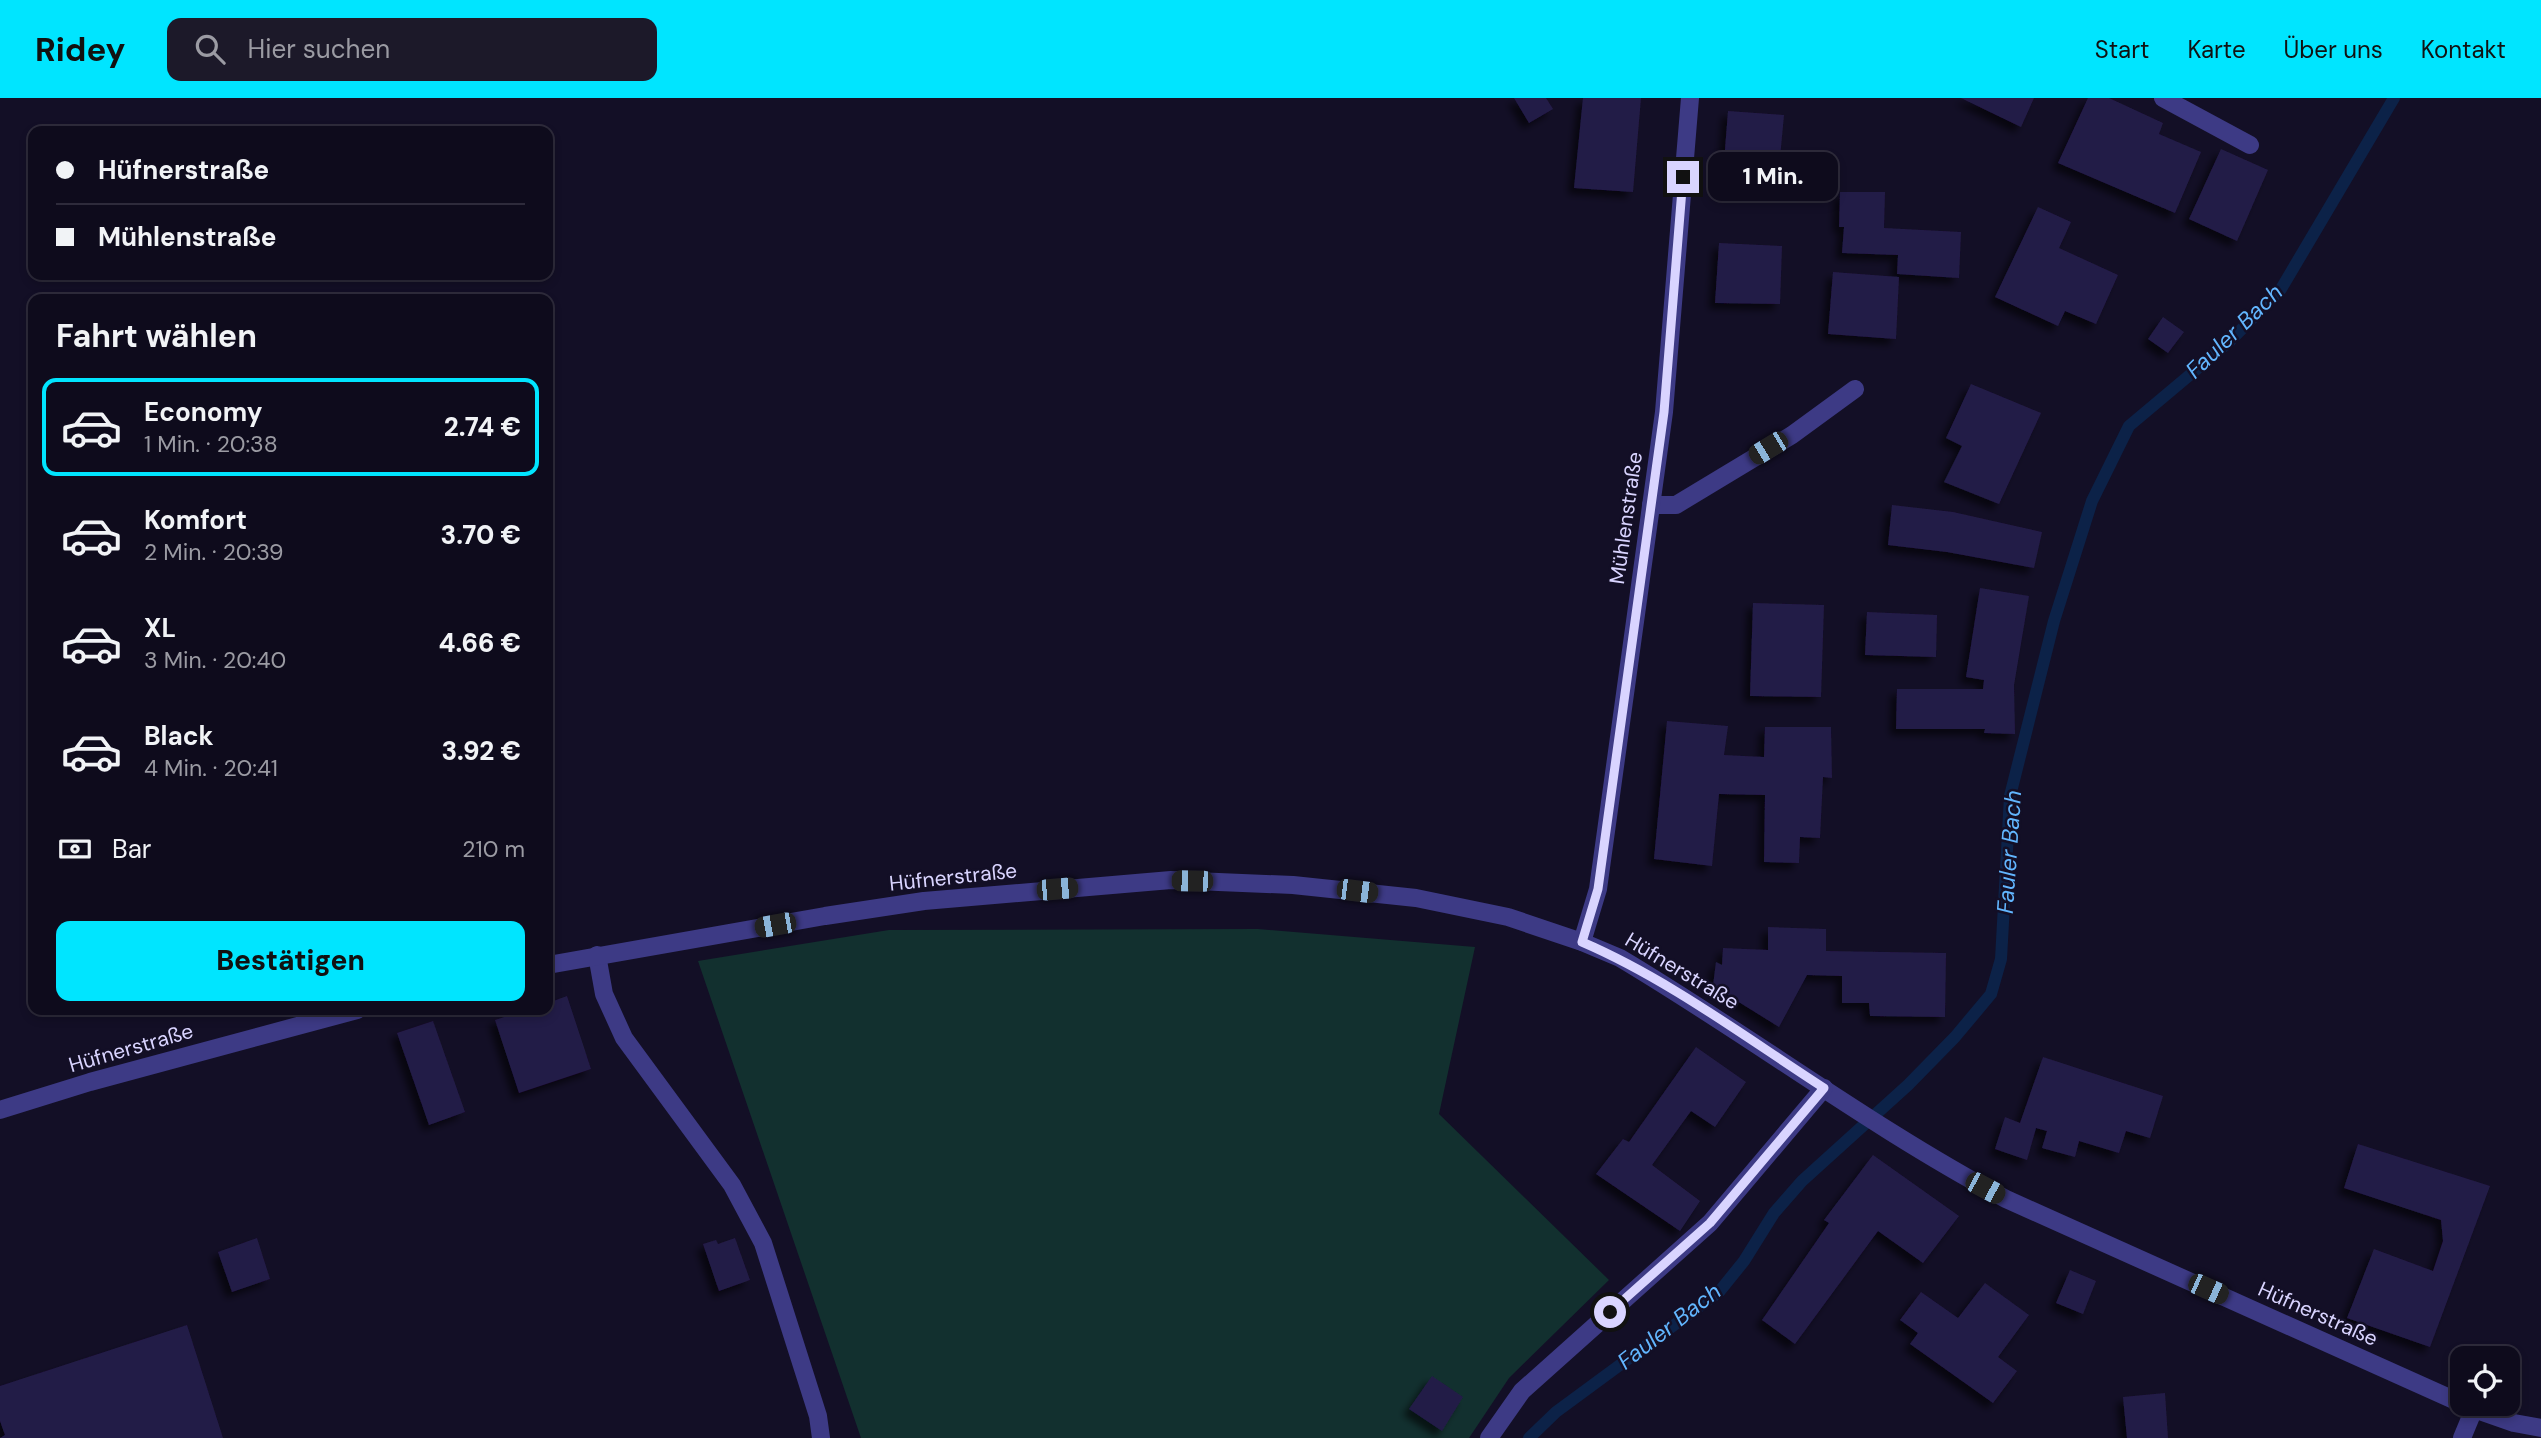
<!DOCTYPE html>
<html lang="de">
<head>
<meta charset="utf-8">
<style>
	:root { --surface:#0e0b1c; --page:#1c1929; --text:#f1f3f6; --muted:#9b9ba3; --line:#2e2b3b; --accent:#00e5ff }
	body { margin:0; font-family:"DM Sans",sans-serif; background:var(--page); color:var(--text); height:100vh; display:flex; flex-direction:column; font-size:26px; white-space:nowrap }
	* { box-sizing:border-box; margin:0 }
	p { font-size:23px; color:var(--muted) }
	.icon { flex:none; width:38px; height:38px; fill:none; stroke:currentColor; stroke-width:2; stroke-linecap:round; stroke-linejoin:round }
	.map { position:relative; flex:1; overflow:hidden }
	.details { position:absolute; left:28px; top:196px; width:525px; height:721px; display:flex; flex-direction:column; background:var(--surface); border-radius:14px; box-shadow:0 4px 10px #0003,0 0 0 2px var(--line) }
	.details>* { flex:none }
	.banner { position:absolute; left:28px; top:28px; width:525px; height:154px; border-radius:14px; box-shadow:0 4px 10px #0003,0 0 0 2px var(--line); display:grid; align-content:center; height:154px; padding:0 28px; background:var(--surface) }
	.tools { position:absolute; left:2450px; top:1248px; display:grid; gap:14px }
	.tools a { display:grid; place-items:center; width:70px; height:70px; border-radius:14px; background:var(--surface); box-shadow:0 4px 10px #0003,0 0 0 2px var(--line); font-size:35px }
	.end { position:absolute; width:32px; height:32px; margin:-16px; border:9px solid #d9d4ff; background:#111; box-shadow:0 0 0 4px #111 }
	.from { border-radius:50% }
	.bubble { position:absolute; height:49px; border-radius:14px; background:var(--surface); box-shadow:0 4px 10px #0003,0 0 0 2px var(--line); font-size:23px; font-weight:800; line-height:49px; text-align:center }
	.car { position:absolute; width:21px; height:42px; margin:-21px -10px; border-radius:9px; box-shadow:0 0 5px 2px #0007; background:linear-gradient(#222 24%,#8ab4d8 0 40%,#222 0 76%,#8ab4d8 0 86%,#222 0) }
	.banner b { display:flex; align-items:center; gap:24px; height:66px; font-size:26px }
	.banner b+b { border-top:2px solid var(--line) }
	.banner i { width:18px; height:18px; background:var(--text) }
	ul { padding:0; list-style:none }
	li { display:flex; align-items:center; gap:21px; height:98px; margin:0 14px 10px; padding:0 14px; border:4px solid transparent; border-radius:14px }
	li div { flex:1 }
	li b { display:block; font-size:26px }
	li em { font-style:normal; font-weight:800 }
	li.on { border-color:var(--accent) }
	li>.icon { width:63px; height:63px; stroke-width:1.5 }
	h2 { padding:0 28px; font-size:32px; line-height:84px }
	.pay { display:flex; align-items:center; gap:18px; height:77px; padding:0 28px; font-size:26px }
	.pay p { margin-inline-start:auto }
	.button { display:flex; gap:14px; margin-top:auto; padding:14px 28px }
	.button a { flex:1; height:80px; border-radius:14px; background:var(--accent); color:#111; font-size:28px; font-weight:800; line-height:80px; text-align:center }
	header { display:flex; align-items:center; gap:42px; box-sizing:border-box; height:98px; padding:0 35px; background:var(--accent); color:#111 }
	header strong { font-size:33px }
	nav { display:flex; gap:38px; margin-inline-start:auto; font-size:24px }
	.search { width:490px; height:63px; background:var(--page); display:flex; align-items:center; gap:18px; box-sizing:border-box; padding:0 24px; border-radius:14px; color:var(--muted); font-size:26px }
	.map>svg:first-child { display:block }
	.green { fill:#12302f }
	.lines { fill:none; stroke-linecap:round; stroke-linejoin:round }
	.stream { stroke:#0c2248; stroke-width:12 }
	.building { fill:#241b47; filter:url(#shadow) }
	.minor { stroke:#3d3a85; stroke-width:18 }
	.route { stroke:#d9d4ff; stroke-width:9 }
	.labels { text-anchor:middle; stroke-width:5; stroke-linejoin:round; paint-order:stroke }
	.street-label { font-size:21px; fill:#d9d4ff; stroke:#130f26 }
	.water-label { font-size:23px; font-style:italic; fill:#62b6ff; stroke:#130f26 }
</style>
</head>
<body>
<header>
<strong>Ridey</strong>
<div class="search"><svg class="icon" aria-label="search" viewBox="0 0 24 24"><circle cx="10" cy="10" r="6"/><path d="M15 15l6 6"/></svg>Hier suchen</div>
<nav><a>Start</a><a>Karte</a><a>Über uns</a><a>Kontakt</a></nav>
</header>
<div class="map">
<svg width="2541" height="1340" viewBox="0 0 2541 1340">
	<defs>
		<filter id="shadow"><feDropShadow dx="-6" dy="6" stdDeviation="3.5" flood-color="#0009"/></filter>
	</defs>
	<rect width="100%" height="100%" fill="#130f26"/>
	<polygon class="green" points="1258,831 1475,849 1439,1016 1609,1182 1509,1280 1469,1340 861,1340 698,863 889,832"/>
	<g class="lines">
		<polyline class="stream" points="1529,1340 1556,1314 1719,1194 1744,1163 1774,1115 1802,1083 1908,987 1955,939 1991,896 2001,861 2010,698 2054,523 2092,403 2129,328 2229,244 2281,191 2394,0"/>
	</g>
	<g class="building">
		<polygon points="1514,0 1546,0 1553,11 1529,25"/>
		<polygon points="1583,0 1641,0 1633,94 1574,90"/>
		<polygon points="1961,0 2034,0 2021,29"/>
		<polygon points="2088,0 2109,0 2163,25 2159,36 2201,54 2175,115 2058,65"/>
		<polygon points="1728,13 1784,17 1778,81 1723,77"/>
		<polygon points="2221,51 2268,72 2237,143 2189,121"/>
		<polygon points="1840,94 1885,94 1884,130 1961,134 1959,180 1897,176 1898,157 1842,155 1844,129 1839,129"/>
		<polygon points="2038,109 2071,124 2059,150 2118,177 2096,226 2065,213 2058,228 1995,199"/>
		<polygon points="1719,145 1782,148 1780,206 1715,205"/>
		<polygon points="1833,174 1899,179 1896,241 1828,236"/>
		<polygon points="2163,219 2184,234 2168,255 2148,241"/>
		<polygon points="1971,286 2041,315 1999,406 1944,384 1962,348 1946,340"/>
		<polygon points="1892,407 1953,414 2042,434 2034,470 1947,454 1888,447"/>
		<polygon points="1980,490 2029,498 2014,587 2015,636 1984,635 1985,631 1896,631 1897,591 1983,591 1984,582 1966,579"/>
		<polygon points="1753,505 1824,507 1821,599 1750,598"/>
		<polygon points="1867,514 1937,517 1936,559 1865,557"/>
		<polygon points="1667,623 1728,628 1724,657 1764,659 1765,629 1831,629 1832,680 1823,679 1820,740 1800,739 1799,765 1764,764 1765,697 1719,696 1712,768 1654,761"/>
		<polygon points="1768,829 1826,831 1826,853 1946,855 1945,919 1870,918 1869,905 1842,905 1842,878 1807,877 1779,929 1713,888 1716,864 1722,867 1723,850 1768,852"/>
		<polygon points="567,898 591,971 519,995 495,922 526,912 548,912 548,905"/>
		<polygon points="433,923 465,1014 429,1027 397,935"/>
		<polygon points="1696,949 1746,984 1715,1029 1691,1013 1652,1067 1700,1103 1680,1133 1596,1076 1623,1041 1629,1044"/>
		<polygon points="2043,959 2163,998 2150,1040 2126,1033 2119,1055 2079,1043 2075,1059 2042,1050 2047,1033 2036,1030 2027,1062 1995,1051 2005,1019 2020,1025"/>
		<polygon points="2358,1046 2490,1088 2430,1249 2347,1220 2374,1151 2433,1173 2443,1143 2441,1122 2344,1090"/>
		<polygon points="1873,1057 1959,1118 1923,1165 1878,1133 1795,1246 1762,1222 1829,1125 1824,1122"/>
		<polygon points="257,1140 270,1181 232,1194 218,1154"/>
		<polygon points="735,1140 750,1182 719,1193 703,1146 716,1142 718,1146"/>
		<polygon points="2070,1172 2096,1183 2083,1216 2056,1205"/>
		<polygon points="1985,1185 2029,1217 1998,1259 2017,1273 1993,1305 1910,1246 1918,1235 1900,1222 1921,1194 1958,1220"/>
		<polygon points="187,1227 223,1340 0,1340 5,1337 0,1323 0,1288"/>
		<polygon points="1432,1278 1463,1299 1442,1333 1409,1311"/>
		<polygon points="2165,1295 2168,1340 2127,1340 2123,1299"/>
	</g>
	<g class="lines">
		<g class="minor">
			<polyline points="2163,0 2250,47"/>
			<polyline points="1651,407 1676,407 1792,337 1855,291"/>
			<polyline points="1582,844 1598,791 1664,314 1690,0"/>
			<polyline points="597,857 604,896 624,940 732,1087 763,1145 818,1318 821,1340"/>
			<path d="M548,867l277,-49 99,-15 247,-21 122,5 123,13 92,19 74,25 38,16c131,78 252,170 386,241l468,210 40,14 27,5"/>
			<polyline points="0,1012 90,984 357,912"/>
			<polyline points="1489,1340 1522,1293 1710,1125 1824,990"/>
			<polyline points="2462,1340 2474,1311"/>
		</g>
	</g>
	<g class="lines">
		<path class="route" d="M1610,1214l100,-89 114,-135c-79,-51 -156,-109 -242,-146l16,-53 66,-477 19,-235"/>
	</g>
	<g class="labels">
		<g class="street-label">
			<text transform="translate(1626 420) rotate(-82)" y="7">Mühlenstraße</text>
			<text transform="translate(953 779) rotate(-6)" y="7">Hüfnerstraße</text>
			<text transform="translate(1682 873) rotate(31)" y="7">Hüfnerstraße</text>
			<text transform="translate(131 950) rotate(-16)" y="7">Hüfnerstraße</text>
			<text transform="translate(2318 1216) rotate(24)" y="7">Hüfnerstraße</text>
		</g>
		<g class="water-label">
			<text transform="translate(2234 233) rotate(-44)" y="8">Fauler Bach</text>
			<text transform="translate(2009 754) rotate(-86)" y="8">Fauler Bach</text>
			<text transform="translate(1669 1228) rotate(-38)" y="8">Fauler Bach</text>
		</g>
	</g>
</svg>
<div class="tools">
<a><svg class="icon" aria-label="locate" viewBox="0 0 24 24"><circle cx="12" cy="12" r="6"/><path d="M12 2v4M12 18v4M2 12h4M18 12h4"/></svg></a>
</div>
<i class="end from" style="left:1610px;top:1214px"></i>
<i class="end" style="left:1683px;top:79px"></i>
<div class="bubble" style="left:1708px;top:54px;width:130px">1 Min.</div>
<i class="car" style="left:1768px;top:350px;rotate:239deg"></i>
<i class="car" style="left:1192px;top:783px;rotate:271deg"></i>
<i class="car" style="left:1057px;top:791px;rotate:85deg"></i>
<i class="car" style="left:1357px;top:793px;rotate:97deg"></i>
<i class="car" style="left:775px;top:827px;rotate:260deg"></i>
<i class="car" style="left:1985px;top:1090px;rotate:118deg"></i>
<i class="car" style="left:2208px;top:1191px;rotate:114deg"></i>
<div class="banner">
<b><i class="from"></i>Hüfnerstraße</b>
<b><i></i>Mühlenstraße</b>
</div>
<section class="details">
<h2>Fahrt wählen</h2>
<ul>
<li class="on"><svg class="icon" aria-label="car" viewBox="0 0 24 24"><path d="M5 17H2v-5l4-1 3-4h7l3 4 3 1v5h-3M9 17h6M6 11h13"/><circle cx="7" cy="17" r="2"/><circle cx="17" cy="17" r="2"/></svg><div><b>Economy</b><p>1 Min. · 20:38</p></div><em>2.74 €</em></li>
<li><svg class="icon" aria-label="car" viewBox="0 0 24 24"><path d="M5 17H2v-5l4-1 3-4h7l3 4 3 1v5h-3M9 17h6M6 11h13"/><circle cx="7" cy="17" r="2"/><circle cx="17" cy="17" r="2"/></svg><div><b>Komfort</b><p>2 Min. · 20:39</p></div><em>3.70 €</em></li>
<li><svg class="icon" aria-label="car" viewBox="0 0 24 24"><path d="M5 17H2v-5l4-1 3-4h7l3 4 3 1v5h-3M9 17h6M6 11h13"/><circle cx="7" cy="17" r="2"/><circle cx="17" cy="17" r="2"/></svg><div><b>XL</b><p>3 Min. · 20:40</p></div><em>4.66 €</em></li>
<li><svg class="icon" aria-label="car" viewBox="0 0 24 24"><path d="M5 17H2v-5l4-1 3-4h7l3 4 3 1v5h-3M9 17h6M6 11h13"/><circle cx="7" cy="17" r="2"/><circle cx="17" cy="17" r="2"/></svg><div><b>Black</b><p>4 Min. · 20:41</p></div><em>3.92 €</em></li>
</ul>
<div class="pay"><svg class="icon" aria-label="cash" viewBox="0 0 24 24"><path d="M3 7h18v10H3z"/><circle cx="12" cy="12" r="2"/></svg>Bar<p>210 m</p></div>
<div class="button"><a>Bestätigen</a></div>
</section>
</div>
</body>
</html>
